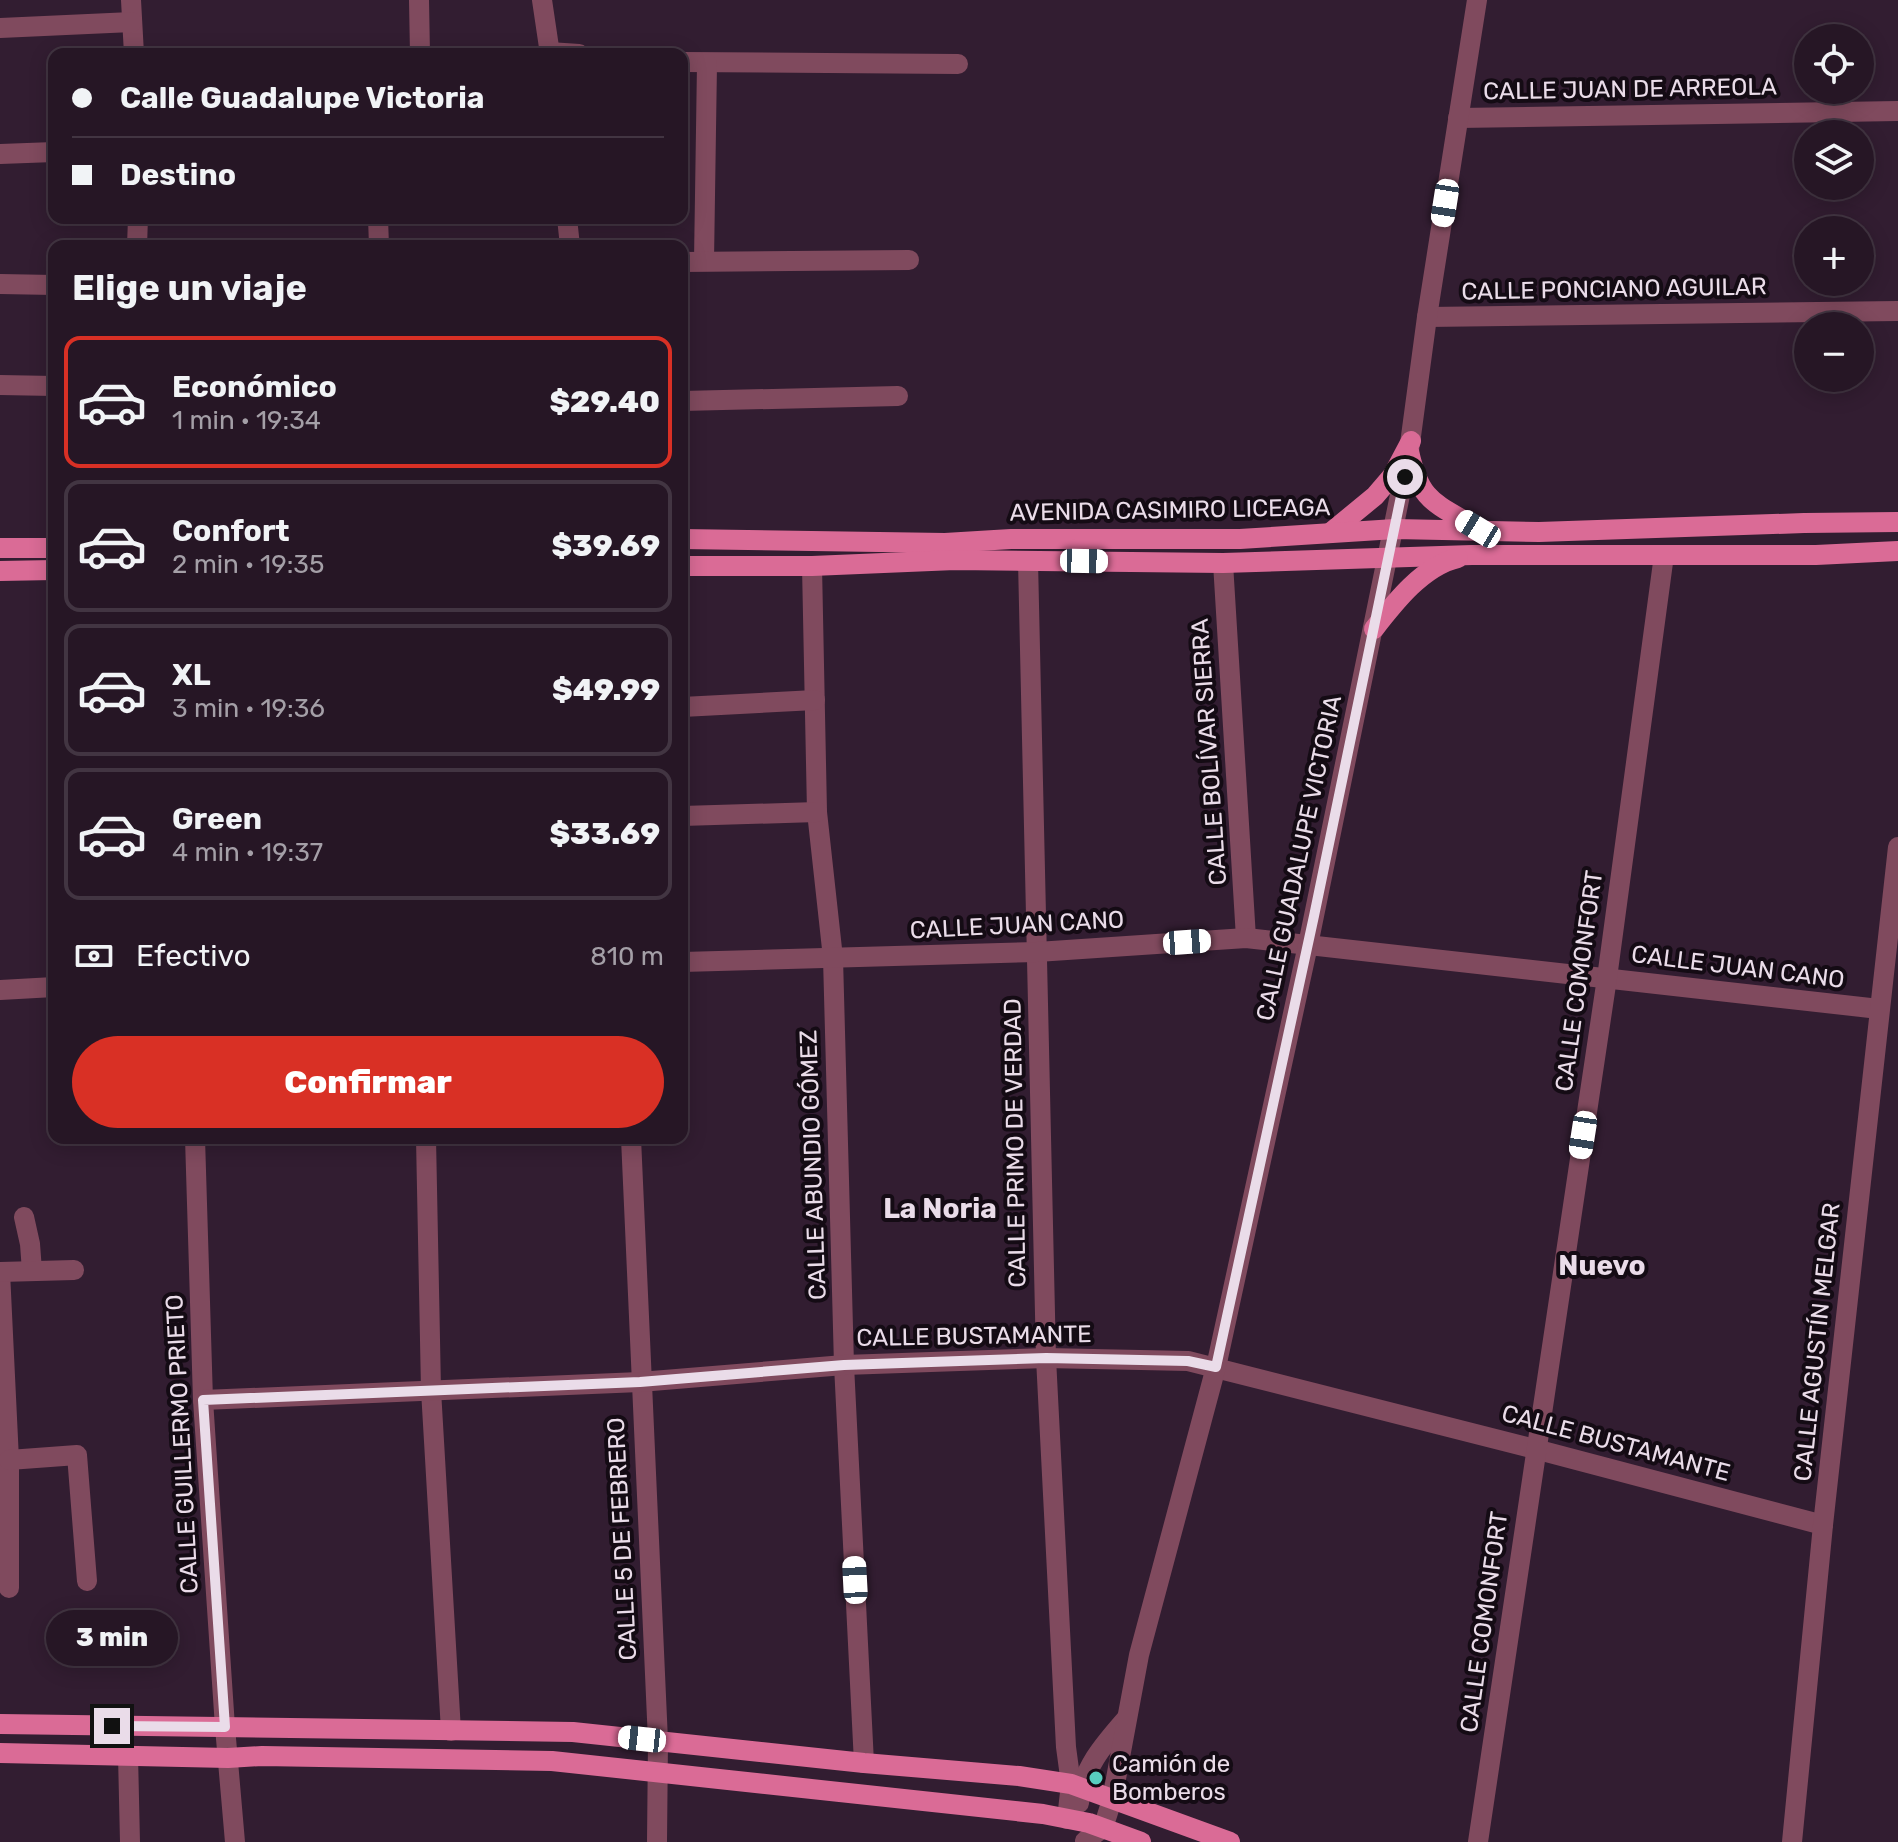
<!DOCTYPE html>
<html lang="es">
<head>
<meta charset="utf-8">
<style>
	:root { --surface:#261625; --page:#322332; --text:#f1f3f6; --muted:#a49fa7; --line:#423542; --accent:#d93025 }
	body { margin:0; font-family:Rubik,sans-serif; background:var(--page); color:var(--text); height:100vh; display:flex; flex-direction:column; font-size:30px; white-space:nowrap }
	* { box-sizing:border-box; margin:0 }
	p { font-size:26px; color:var(--muted) }
	.icon { flex:none; width:44px; height:44px; fill:none; stroke:currentColor; stroke-width:2; stroke-linecap:round; stroke-linejoin:round }
	.map { position:relative; flex:1; overflow:hidden }
	.panel { position:absolute; left:48px; top:240px; width:640px; height:904px; display:flex; flex-direction:column; background:var(--surface); border-radius:16px; box-shadow:0 4px 20px #0003,0 0 0 2px var(--line) }
	.panel>* { flex:none }
	.top-card { position:absolute; left:48px; top:48px; width:640px; height:176px; border-radius:16px; box-shadow:0 4px 20px #0003,0 0 0 2px var(--line); display:grid; align-content:center; height:176px; padding:0 24px; background:var(--surface) }
	.tools { position:absolute; left:1794px; top:24px; display:grid; gap:16px }
	.tools a { display:grid; place-items:center; width:80px; height:80px; border-radius:50%; background:var(--surface); box-shadow:0 4px 20px #0003,0 0 0 2px var(--line); font-size:40px }
	.end { position:absolute; width:36px; height:36px; margin:-18px; border:10px solid #eadce9; background:#111; box-shadow:0 0 0 4px #111 }
	.from { border-radius:50% }
	.bubble { position:absolute; height:56px; border-radius:28px; background:var(--surface); box-shadow:0 4px 20px #0003,0 0 0 2px var(--line); font-size:26px; font-weight:800; line-height:56px; text-align:center }
	.car { position:absolute; width:24px; height:48px; margin:-24px -12px; border-radius:10px; box-shadow:0 0 6px 2px #0007; background:linear-gradient(#fff 24%,#345 0 40%,#fff 0 76%,#345 0 86%,#fff 0) }
	.top-card b { display:flex; align-items:center; gap:28px; height:76px; font-size:30px }
	.top-card b+b { border-top:2px solid var(--line) }
	.top-card i { width:20px; height:20px; background:var(--text) }
	ul { padding:0; list-style:none }
	li { display:flex; align-items:center; gap:24px; height:132px; margin:0 16px 12px; padding:0 8px; border:4px solid var(--line); border-radius:16px }
	li div { flex:1 }
	li b { display:block; font-size:30px }
	li em { font-style:normal; font-weight:800 }
	li.current { border-color:var(--accent) }
	li>.icon { width:72px; height:72px; stroke-width:1.5 }
	h2 { padding:0 24px; font-size:36px; line-height:96px }
	.pay { display:flex; align-items:center; gap:20px; height:88px; padding:0 24px; font-size:30px }
	.pay p { margin-inline-start:auto }
	.button { display:flex; gap:16px; margin-top:auto; padding:16px 24px }
	.button a { flex:1; height:92px; border-radius:48px; background:var(--accent); color:#fff; font-size:32px; font-weight:800; line-height:92px; text-align:center }
	.map>svg:first-child { display:block }
	.lines { fill:none; stroke-linecap:round; stroke-linejoin:round }
	.minor { stroke:#804a5e; stroke-width:20 }
	.major { stroke:#da6b96; stroke-width:20 }
	.route { stroke:#eadce9; stroke-width:10 }
	.poi-dot { fill:#58cebf; stroke:#140b14; stroke-width:3 }
	.labels { text-anchor:middle; stroke-width:8; stroke-linejoin:round; paint-order:stroke }
	.street-label { font-size:24px; fill:#eadce9; stroke:#140b14 }
	.poi-label { font-size:24px; fill:#eadce9; stroke:#140b14; text-anchor:start }
	.quarter-label { font-size:28px; font-weight:bold; fill:#eadce9; stroke:#140b14 }
</style>
</head>
<body>
<div class="map">
<svg width="1898" height="1842" viewBox="0 0 1898 1842">
	<rect width="100%" height="100%" fill="#321d31"/>
	<g class="lines">
		<g class="minor">
			<polyline points="131,0 134,54"/>
			<polyline points="419,0 420,54"/>
			<polyline points="542,0 550,54"/>
			<polyline points="0,28 132,22"/>
			<polyline points="549,52 579,54"/>
			<polyline points="682,62 958,64"/>
			<polyline points="1458,118 1898,111"/>
			<polyline points="0,154 54,152"/>
			<polyline points="378,218 379,246"/>
			<polyline points="567,218 570,246"/>
			<polyline points="137,246 138,218"/>
			<polyline points="704,261 707,64"/>
			<polyline points="682,262 909,260"/>
			<polyline points="0,284 54,285"/>
			<polyline points="1427,317 1898,311"/>
			<polyline points="0,385 54,386"/>
			<polyline points="682,401 898,396"/>
			<polyline points="1028,561 1046,1358 1066,1747 1071,1784 1067,1819"/>
			<polyline points="1223,563 1246,938"/>
			<polyline points="812,566 817,812 833,958 844,1365 864,1763"/>
			<polyline points="682,707 815,700"/>
			<polyline points="682,816 817,812"/>
			<polyline points="682,962 1037,952 1246,938 1879,1009"/>
			<polyline points="0,990 54,987"/>
			<polyline points="195,1138 203,1400 225,1727 235,1842"/>
			<polyline points="426,1138 431,1390 451,1731"/>
			<polyline points="631,1138 658,1741 657,1842"/>
			<polyline points="24,1217 30,1244 32,1271"/>
			<polyline points="0,1272 9,1460 9,1588"/>
			<polyline points="0,1272 74,1270"/>
			<polyline points="203,1400 640,1382 844,1365 1046,1358 1188,1361 1535,1449 1823,1525"/>
			<polyline points="9,1460 77,1455 87,1581"/>
			<polyline points="128,1755 130,1842"/>
			<path d="M1079,1803c3,-34 25,-59 47,-84"/>
			<polyline points="1085,1841 1103,1828 1112,1800 1139,1655 1216,1367 1308,945 1409,451 1427,317 1477,0"/>
			<polyline points="1478,1842 1607,978 1664,555"/>
			<polyline points="1792,1842 1823,1525 1898,847"/>
		</g>
		<g class="major">
			<path d="M1409,451c11,52 27,52 69,78"/>
			<polyline points="1330,533 1375,496 1393,475 1411,441"/>
			<polyline points="682,539 945,543 1011,539 1240,539 1395,529 1539,532 1804,523 1898,522"/>
			<polyline points="0,548 54,548"/>
			<polyline points="682,566 812,566 955,560 1223,563 1472,555 1816,555 1898,551"/>
			<polyline points="0,571 54,570"/>
			<path d="M1374,629c21,-27 49,-63 84,-71"/>
			<polyline points="0,1724 573,1732 864,1763 1019,1776 1071,1784 1230,1842"/>
			<polyline points="0,1753 228,1758 262,1756 552,1761 1043,1814 1089,1823 1141,1842"/>
		</g>
	</g>
	<g class="lines">
		<polyline class="route" points="112,1726 225,1727 203,1400 640,1382 844,1365 1046,1358 1188,1361 1216,1367 1314,916 1405,477"/>
	</g>
	<circle class="poi-dot" cx="1096" cy="1778" r="8"/>
	<g class="labels">
		<g class="street-label">
			<text transform="translate(1630 89) rotate(-1)" y="8">CALLE JUAN DE ARREOLA</text>
			<text transform="translate(1614 289) rotate(-1)" y="8">CALLE PONCIANO AGUILAR</text>
			<text transform="translate(1170 510) rotate(-1)" y="8">AVENIDA CASIMIRO LICEAGA</text>
			<text transform="translate(1209 752) rotate(-94)" y="8">CALLE BOLÍVAR SIERRA</text>
			<text transform="translate(1299 858) rotate(-78)" y="8">CALLE GUADALUPE VICTORIA</text>
			<text transform="translate(1017 925) rotate(-3)" y="8">CALLE JUAN CANO</text>
			<text transform="translate(1738 967) rotate(7)" y="8">CALLE JUAN CANO</text>
			<text transform="translate(1579 981) rotate(-82)" y="8">CALLE COMONFORT</text>
			<text transform="translate(1015 1143) rotate(-91)" y="8">CALLE PRIMO DE VERDAD</text>
			<text transform="translate(813 1165) rotate(-92)" y="8">CALLE ABUNDIO GÓMEZ</text>
			<text transform="translate(974 1336) rotate(-1)" y="8">CALLE BUSTAMANTE</text>
			<text transform="translate(1817 1342) rotate(-84)" y="8">CALLE AGUSTÍN MELGAR</text>
			<text transform="translate(1616 1443) rotate(15)" y="8">CALLE BUSTAMANTE</text>
			<text transform="translate(182 1444) rotate(-93)" y="8">CALLE GUILLERMO PRIETO</text>
			<text transform="translate(622 1539) rotate(-93)" y="8">CALLE 5 DE FEBRERO</text>
			<text transform="translate(1484 1622) rotate(-82)" y="8">CALLE COMONFORT</text>
		</g>
		<g class="poi-label">
			<text x="1112" y="1772">Camión de<tspan x="1112" dy="28">Bomberos</tspan></text>
		</g>
		<g class="quarter-label">
			<text x="940" y="1218">La Noria</text>
			<text x="1602" y="1275">Nuevo</text>
		</g>
	</g>
</svg>
<div class="tools">
<a><svg class="icon" aria-label="locate" viewBox="0 0 24 24"><circle cx="12" cy="12" r="6"/><path d="M12 2v4M12 18v4M2 12h4M18 12h4"/></svg></a>
<a><svg class="icon" aria-label="layers" viewBox="0 0 24 24"><path d="M12 4l9 5-9 5-9-5zM3 14l9 5 9-5"/></svg></a>
<a>+</a>
<a>−</a>
</div>
<i class="end from" style="left:1405px;top:477px"></i>
<i class="end" style="left:112px;top:1726px"></i>
<div class="bubble" style="left:46px;top:1610px;width:132px">3 min</div>
<i class="car" style="left:1445px;top:203px;rotate:189deg"></i>
<i class="car" style="left:1478px;top:529px;rotate:301deg"></i>
<i class="car" style="left:1084px;top:561px;rotate:91deg"></i>
<i class="car" style="left:1187px;top:942px;rotate:86deg"></i>
<i class="car" style="left:1583px;top:1135px;rotate:189deg"></i>
<i class="car" style="left:855px;top:1580px;rotate:357deg"></i>
<i class="car" style="left:642px;top:1739px;rotate:276deg"></i>
<div class="top-card">
<b><i class="from"></i>Calle Guadalupe Victoria</b>
<b><i></i>Destino</b>
</div>
<section class="panel">
<h2>Elige un viaje</h2>
<ul>
<li class="current"><svg class="icon" aria-label="car" viewBox="0 0 24 24"><path d="M5 17H2v-5l4-1 3-4h7l3 4 3 1v5h-3M9 17h6M6 11h13"/><circle cx="7" cy="17" r="2"/><circle cx="17" cy="17" r="2"/></svg><div><b>Económico</b><p>1 min · 19:34</p></div><em>$29.40</em></li>
<li><svg class="icon" aria-label="car" viewBox="0 0 24 24"><path d="M5 17H2v-5l4-1 3-4h7l3 4 3 1v5h-3M9 17h6M6 11h13"/><circle cx="7" cy="17" r="2"/><circle cx="17" cy="17" r="2"/></svg><div><b>Confort</b><p>2 min · 19:35</p></div><em>$39.69</em></li>
<li><svg class="icon" aria-label="car" viewBox="0 0 24 24"><path d="M5 17H2v-5l4-1 3-4h7l3 4 3 1v5h-3M9 17h6M6 11h13"/><circle cx="7" cy="17" r="2"/><circle cx="17" cy="17" r="2"/></svg><div><b>XL</b><p>3 min · 19:36</p></div><em>$49.99</em></li>
<li><svg class="icon" aria-label="car" viewBox="0 0 24 24"><path d="M5 17H2v-5l4-1 3-4h7l3 4 3 1v5h-3M9 17h6M6 11h13"/><circle cx="7" cy="17" r="2"/><circle cx="17" cy="17" r="2"/></svg><div><b>Green</b><p>4 min · 19:37</p></div><em>$33.69</em></li>
</ul>
<div class="pay"><svg class="icon" aria-label="cash" viewBox="0 0 24 24"><path d="M3 7h18v10H3z"/><circle cx="12" cy="12" r="2"/></svg>Efectivo<p>810 m</p></div>
<div class="button"><a>Confirmar</a></div>
</section>
</div>
</body>
</html>
